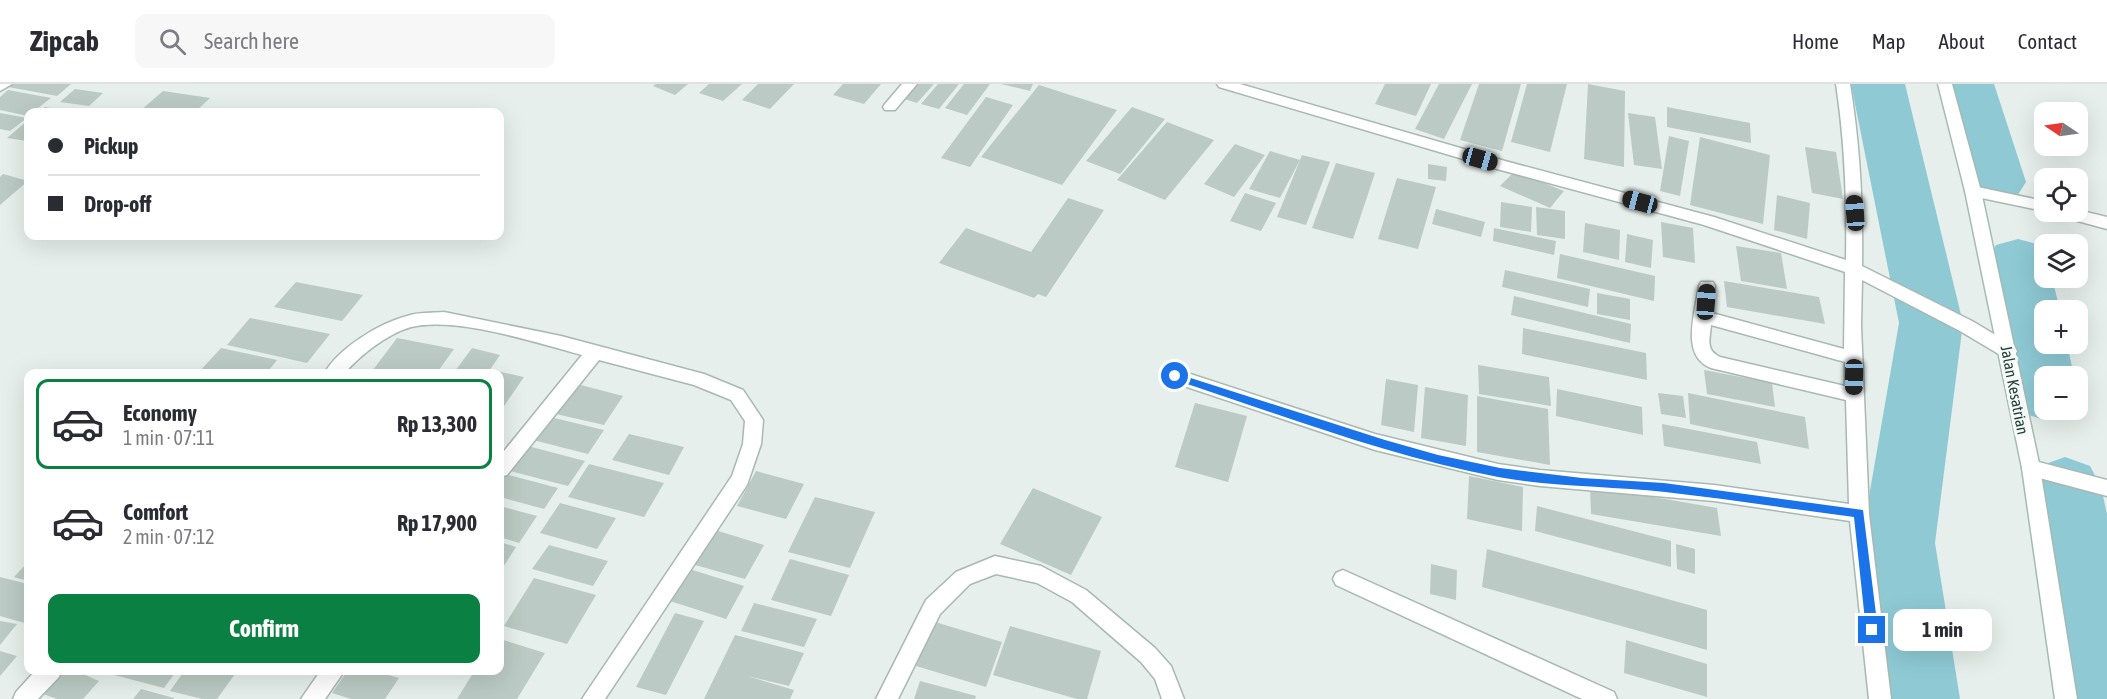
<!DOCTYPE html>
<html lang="en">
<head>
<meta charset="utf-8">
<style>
	:root { --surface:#fff; --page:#f7f7f7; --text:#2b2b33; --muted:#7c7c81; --line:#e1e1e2; --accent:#0b8043 }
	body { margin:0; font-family:"Asap Condensed",sans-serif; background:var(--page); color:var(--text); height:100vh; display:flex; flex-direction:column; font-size:22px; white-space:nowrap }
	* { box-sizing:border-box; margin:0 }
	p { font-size:20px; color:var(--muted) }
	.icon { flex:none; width:33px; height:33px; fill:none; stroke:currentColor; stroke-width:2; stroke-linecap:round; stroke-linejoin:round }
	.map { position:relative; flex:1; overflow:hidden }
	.sheet { position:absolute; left:24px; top:285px; width:480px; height:306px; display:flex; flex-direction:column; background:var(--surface); border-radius:12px; box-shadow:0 6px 24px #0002 }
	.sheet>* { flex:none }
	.banner { position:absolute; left:24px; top:24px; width:480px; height:132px; border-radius:12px; box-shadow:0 6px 24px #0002; display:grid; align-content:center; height:132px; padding:0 24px; background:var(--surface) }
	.needle { width:39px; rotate:283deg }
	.buttons { position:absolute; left:2034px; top:18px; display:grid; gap:12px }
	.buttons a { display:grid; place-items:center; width:54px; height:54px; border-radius:12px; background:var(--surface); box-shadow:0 6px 24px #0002; font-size:30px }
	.end { position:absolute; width:27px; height:27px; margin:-14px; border:8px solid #1a73e8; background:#fff; box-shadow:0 0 0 3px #fff }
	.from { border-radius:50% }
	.bubble { position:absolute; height:42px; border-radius:12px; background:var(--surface); box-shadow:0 6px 24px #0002; font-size:20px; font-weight:700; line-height:42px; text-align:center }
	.car { position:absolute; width:18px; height:36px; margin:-18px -9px; border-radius:8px; box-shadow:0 0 4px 2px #0007; background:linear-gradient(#222 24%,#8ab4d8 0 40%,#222 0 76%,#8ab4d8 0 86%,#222 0) }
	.banner b { display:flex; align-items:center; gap:21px; height:57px; font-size:22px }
	.banner b+b { border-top:2px solid var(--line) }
	.banner i { width:15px; height:15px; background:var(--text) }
	ul { padding:10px 0 0; list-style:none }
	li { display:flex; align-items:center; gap:18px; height:90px; margin:0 12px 9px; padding:0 12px; border:3px solid transparent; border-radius:12px }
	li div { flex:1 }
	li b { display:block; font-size:22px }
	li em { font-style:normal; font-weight:700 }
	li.on { border-color:var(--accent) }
	li>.icon { width:54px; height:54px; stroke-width:1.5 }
	.button { display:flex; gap:12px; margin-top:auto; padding:12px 24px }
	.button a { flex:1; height:69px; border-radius:12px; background:var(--accent); color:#fff; font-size:24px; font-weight:700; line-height:69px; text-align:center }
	header { display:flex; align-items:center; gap:36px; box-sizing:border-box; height:84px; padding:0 30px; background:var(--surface); border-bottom:2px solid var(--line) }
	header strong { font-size:28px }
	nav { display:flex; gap:33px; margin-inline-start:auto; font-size:21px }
	.search { width:420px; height:54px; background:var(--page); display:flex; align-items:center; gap:15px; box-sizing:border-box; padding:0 21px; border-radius:12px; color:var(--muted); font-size:22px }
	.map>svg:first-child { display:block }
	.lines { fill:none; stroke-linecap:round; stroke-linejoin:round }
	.river { fill:#8ec9d4; fill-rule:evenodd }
	.building { fill:#bbcac4 }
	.lane-casing { stroke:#a8b8b2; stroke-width:3 }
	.street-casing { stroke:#a8b8b2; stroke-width:3 }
	.secondary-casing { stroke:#a4bbb3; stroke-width:3 }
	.lane { fill:#fff; fill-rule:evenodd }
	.street { fill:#fff; fill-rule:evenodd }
	.secondary { fill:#fff; fill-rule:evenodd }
	.route { fill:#1a73e8 }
	.labels { text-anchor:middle; stroke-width:6; stroke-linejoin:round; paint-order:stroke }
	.street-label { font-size:16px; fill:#24423a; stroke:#f7fbf9 }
</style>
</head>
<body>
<header>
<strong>Zipcab</strong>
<div class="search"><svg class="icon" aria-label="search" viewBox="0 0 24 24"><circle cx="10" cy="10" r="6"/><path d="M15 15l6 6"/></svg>Search here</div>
<nav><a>Home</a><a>Map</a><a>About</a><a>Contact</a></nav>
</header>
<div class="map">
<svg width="2107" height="615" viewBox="0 0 2107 615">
	<rect width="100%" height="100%" fill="#e6efeb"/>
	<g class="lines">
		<g class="river">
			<polygon points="1851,0 1905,0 1963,239 1935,459 1960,615 1878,615 1861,459 1899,239"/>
			<polygon points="1940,0 1994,0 2026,98 2017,112 1997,118 1977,112 1968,98"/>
			<polygon points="2018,155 2040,161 2044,170 2044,194 2052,194 2060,226 2044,226 2044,260 2067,260 2074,292 2044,292 2044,326 2069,326 2044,336 2020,328 2010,309 1987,177 1996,161"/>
			<polygon points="2065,373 2090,382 2101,403 2107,430 2107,615 2068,615 2066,611 2029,403 2040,382"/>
		</g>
	</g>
	<g class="building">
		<polygon points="6,0 71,0 57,12 3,2"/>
		<polygon points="656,0 688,0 675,11 653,2"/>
		<polygon points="709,0 742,0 723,17 699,9"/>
		<polygon points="758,0 794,0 770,25 742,16"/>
		<polygon points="843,0 881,0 864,20 833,11"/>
		<polygon points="910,0 934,0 917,19 898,13"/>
		<polygon points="938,0 959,0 939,25 921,20"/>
		<polygon points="964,0 990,0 967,31 945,24"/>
		<polygon points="1001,0 1033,0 1030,7"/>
		<polygon points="1385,0 1431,0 1416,32 1375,20"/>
		<polygon points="1439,0 1472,0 1444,55 1415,45"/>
		<polygon points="1479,0 1521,0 1502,67 1460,56"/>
		<polygon points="1527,0 1567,0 1550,68 1511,58"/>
		<polygon points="1588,0 1625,7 1624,83 1584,75"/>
		<polygon points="1039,1 1117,26 1062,101 981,73"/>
		<polygon points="75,5 103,9 89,22 60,18"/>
		<polygon points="8,6 51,14 33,28 28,28 28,32 0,26 0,13"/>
		<polygon points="163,7 210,14 195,28 139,28"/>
		<polygon points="986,13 1013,21 970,83 941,74"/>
		<polygon points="45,23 65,26 62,28 38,28"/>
		<polygon points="1132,23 1165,35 1120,90 1086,77"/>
		<polygon points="1667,23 1750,39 1751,59 1667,43"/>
		<polygon points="0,29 27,34 10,47 0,45"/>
		<polygon points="1628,29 1655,33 1662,85 1634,81"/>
		<polygon points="28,36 27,57 7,54"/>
		<polygon points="1167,38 1214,56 1165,116 1117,96"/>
		<polygon points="1669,52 1689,57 1680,112 1660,107"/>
		<polygon points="1700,53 1770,71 1763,140 1690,121"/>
		<polygon points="1235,60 1265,71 1234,113 1204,100"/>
		<polygon points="1805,63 1836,68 1843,115 1812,109"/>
		<polygon points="1270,67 1300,76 1280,114 1249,105"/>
		<polygon points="1302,71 1330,78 1306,141 1277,133"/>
		<polygon points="1336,79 1375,89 1353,155 1312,144"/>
		<polygon points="1428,80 1447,83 1446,97 1428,95"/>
		<polygon points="1515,87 1564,107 1550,124 1500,102"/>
		<polygon points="3,90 28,97 0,121 0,93"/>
		<polygon points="1397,94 1436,103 1418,165 1378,155"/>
		<polygon points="1245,109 1276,119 1261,147 1230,137"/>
		<polygon points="1777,111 1810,119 1807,155 1774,146"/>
		<polygon points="1068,114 1104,126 1046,213 1038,210 1034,214 939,179 966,144 1031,168"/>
		<polygon points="1501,118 1532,123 1531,148 1500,143"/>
		<polygon points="1536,123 1565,127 1565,155 1537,151"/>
		<polygon points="1436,125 1485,138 1481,153 1432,140"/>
		<polygon points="1661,138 1693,144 1695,179 1663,173"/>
		<polygon points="1585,139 1620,146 1619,176 1583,168"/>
		<polygon points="1494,144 1556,157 1554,171 1493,157"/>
		<polygon points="1627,150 1653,156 1651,184 1625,178"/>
		<polygon points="1736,162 1781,169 1787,205 1741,197"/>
		<polygon points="1560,170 1655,192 1654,217 1557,194"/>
		<polygon points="1505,186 1590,205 1588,223 1502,203"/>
		<polygon points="1724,197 1819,213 1825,240 1727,223"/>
		<polygon points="296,198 363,211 342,237 274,223"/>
		<polygon points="1597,209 1630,215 1630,236 1597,230"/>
		<polygon points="1514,212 1631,240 1630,259 1511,231"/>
		<polygon points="250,234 330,250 307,279 227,261"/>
		<polygon points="1523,244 1646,269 1647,296 1522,270"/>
		<polygon points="397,254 454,265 436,290 370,290"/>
		<polygon points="221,264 277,276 266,290 198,289"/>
		<polygon points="472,264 500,271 487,290 453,290"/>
		<polygon points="1478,281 1549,293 1551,322 1479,310"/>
		<polygon points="1704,286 1772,299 1775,323 1707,310"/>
		<polygon points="497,287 524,293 500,328 500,290 496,290"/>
		<polygon points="1386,295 1418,301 1414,348 1381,341"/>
		<polygon points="577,300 623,312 604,341 556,330"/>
		<polygon points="1425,303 1468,311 1466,362 1421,354"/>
		<polygon points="1557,305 1642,323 1643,351 1556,332"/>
		<polygon points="1658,309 1683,312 1686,334 1661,330"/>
		<polygon points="1688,309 1805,333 1809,365 1690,340"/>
		<polygon points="1477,312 1548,325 1550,381 1477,368"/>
		<polygon points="1195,319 1247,332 1228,398 1175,383"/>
		<polygon points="546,332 604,346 588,370 529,355"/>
		<polygon points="1662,340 1757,358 1761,380 1664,362"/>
		<polygon points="629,350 684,363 669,391 612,376"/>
		<polygon points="524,361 585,377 568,402 506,386"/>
		<polygon points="589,380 664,399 644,433 568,413"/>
		<polygon points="756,387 804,400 786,435 737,422"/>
		<polygon points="505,390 558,404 544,425 500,413 500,398"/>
		<polygon points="1469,392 1523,403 1522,447 1467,435"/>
		<polygon points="1590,402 1717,424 1721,452 1591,430"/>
		<polygon points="1033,404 1102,433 1071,491 1000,460"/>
		<polygon points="815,413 875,428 850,484 788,468"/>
		<polygon points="560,419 616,434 597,465 540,449"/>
		<polygon points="500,422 537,432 519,459 500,453"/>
		<polygon points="1537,422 1671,457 1671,483 1535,447"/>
		<polygon points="715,446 764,461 745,495 695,481"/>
		<polygon points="500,458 516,463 500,488"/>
		<polygon points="1676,460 1695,465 1695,490 1677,485"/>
		<polygon points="549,461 608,477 593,502 532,485"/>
		<polygon points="1487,465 1707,526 1707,566 1482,503"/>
		<polygon points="790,475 849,491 831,532 771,516"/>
		<polygon points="28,478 28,497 14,493"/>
		<polygon points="1431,480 1457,486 1456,516 1430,510"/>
		<polygon points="686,484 744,502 726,535 667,516"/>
		<polygon points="0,493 28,500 28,540 0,532"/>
		<polygon points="534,494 596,511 567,560 504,542"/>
		<polygon points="754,519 817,535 804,563 741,547"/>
		<polygon points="675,529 704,537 666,611 636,603"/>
		<polygon points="0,537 17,540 0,561"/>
		<polygon points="935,538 1002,558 986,603 916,582"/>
		<polygon points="1010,542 1101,567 1087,615 1077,615 993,591"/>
		<polygon points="735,551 804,569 789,602 747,592 794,606 790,615 704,615"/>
		<polygon points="500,555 545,569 517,615 457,615 475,586 500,586"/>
		<polygon points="1626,556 1707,580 1707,613 1624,589"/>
		<polygon points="0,567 17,572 0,592"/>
		<polygon points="65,586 74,586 99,597 83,615 57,615 43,610"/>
		<polygon points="117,586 177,586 164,604 114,591"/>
		<polygon points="185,586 223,586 235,590 217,615 202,615 170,607"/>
		<polygon points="348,586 371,586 399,594 385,615 351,615 332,609"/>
		<polygon points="920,597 976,612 975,615 914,615"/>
		<polygon points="141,605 174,614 174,615 133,615"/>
	</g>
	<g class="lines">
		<g class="lane-casing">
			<polygon id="lane" points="2031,376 2107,396 2107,412 2024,390 2022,384 2024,378"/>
		</g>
		<g class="street-casing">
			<g id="street">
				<polygon points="0,0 12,0 0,7"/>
				<polygon points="902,0 917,0 895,26 885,26 883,23 885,20"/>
				<path d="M1217,0h23l265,77 209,56 132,43c1,-60 -1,-117 -10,-176h14c10,61 13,120 12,182l110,55 42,25 3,5 -3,5 -6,2 -6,-2 -42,-25 -98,-51 -1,46 8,188 22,185h-22l-19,-178 -136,-20 -174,-15 -42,-6 -123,-30 -206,-69 -3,-5 3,-5 6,-2 200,65 123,30 42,6 174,15 135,19 -3,-104 -135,-32c-31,-12 -16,-55 -12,-82l2,-4h12l2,4 -3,27 132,36 1,-77 -141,-47 -207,-56 -278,-82zM1711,241l134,37v24l-125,-29c-15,-7 -10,-18 -9,-32z"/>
				<polygon points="1973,102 2044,117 2044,127 1967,111 1965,107 1967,103"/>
				<polygon points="2078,126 2107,133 2107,145 2059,132 2057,128"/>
				<path d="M444,228l117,24 143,38 39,16 20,30 -2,24 -14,41 -142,214h-23l150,-223 11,-32 2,-23 -14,-21 -37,-15 -95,-25 -92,115 -7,2v-21l82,-101c-45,-12 -126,-39 -171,-28 -24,7 -51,28 -67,47h-20c14,-26 56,-51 83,-58 11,-4 25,-3 37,-4z"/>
				<polygon points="995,472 1041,482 1086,506 1155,564 1171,582 1184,615 1162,615 1155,595 1141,578 1072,518 1037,499 996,490 970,500 940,530 898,615 876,615 926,516 956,488"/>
				<polygon points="1343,486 1614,608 1617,615 1582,615 1336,501 1333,495 1336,489"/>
				<polygon points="36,586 61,586 59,593 38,615 13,615 16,608"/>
				<polygon points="321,586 345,586 325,615 301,615"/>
			</g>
		</g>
		<g class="secondary-casing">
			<polygon id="secondary" points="1938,0 1952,0 1981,107 2040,384 2077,615 2055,615 2022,384 1965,107"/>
		</g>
		<use href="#lane" class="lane"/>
		<use href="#street" class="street"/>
		<use href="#secondary" class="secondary"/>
	</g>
	<path class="route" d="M1175,289l210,67 53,15 62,13 82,10 82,5 199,27 15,120 -6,5 -6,-5 -12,-113c-63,-8 -126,-18 -189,-25 -55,-6 -112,-5 -167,-15 -111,-21 -219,-63 -326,-98l-2,-3z"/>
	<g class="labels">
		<g class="street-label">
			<text transform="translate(2015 306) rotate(79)" y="6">Jalan Kesatrian</text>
		</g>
	</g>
</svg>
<div class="buttons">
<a><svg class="needle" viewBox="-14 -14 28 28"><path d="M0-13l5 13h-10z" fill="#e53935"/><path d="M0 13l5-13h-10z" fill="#7c7c81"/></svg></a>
<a><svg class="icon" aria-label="locate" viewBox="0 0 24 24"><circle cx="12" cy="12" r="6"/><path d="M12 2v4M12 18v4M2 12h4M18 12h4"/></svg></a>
<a><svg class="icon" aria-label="layers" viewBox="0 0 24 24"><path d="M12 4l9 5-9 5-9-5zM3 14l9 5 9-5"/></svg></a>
<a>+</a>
<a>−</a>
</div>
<i class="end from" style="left:1175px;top:292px"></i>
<i class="end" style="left:1872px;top:546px"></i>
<div class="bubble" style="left:1893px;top:525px;width:99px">1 min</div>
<i class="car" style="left:1480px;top:75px;rotate:106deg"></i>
<i class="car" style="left:1640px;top:118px;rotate:285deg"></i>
<i class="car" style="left:1855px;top:129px;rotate:356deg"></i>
<i class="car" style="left:1706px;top:218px;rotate:4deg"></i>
<i class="car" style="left:1854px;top:293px;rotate:181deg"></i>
<div class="banner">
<b><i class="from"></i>Pickup</b>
<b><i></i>Drop-off</b>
</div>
<section class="sheet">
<ul>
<li class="on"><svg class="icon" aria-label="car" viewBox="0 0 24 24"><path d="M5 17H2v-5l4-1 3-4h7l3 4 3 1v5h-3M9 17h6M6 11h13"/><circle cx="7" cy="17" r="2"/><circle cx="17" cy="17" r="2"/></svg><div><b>Economy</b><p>1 min · 07:11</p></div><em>Rp 13,300</em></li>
<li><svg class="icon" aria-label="car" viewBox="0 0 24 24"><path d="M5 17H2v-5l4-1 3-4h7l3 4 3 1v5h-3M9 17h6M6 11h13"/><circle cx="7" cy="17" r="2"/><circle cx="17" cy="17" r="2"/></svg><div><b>Comfort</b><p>2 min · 07:12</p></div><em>Rp 17,900</em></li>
</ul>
<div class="button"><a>Confirm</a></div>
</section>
</div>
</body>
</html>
